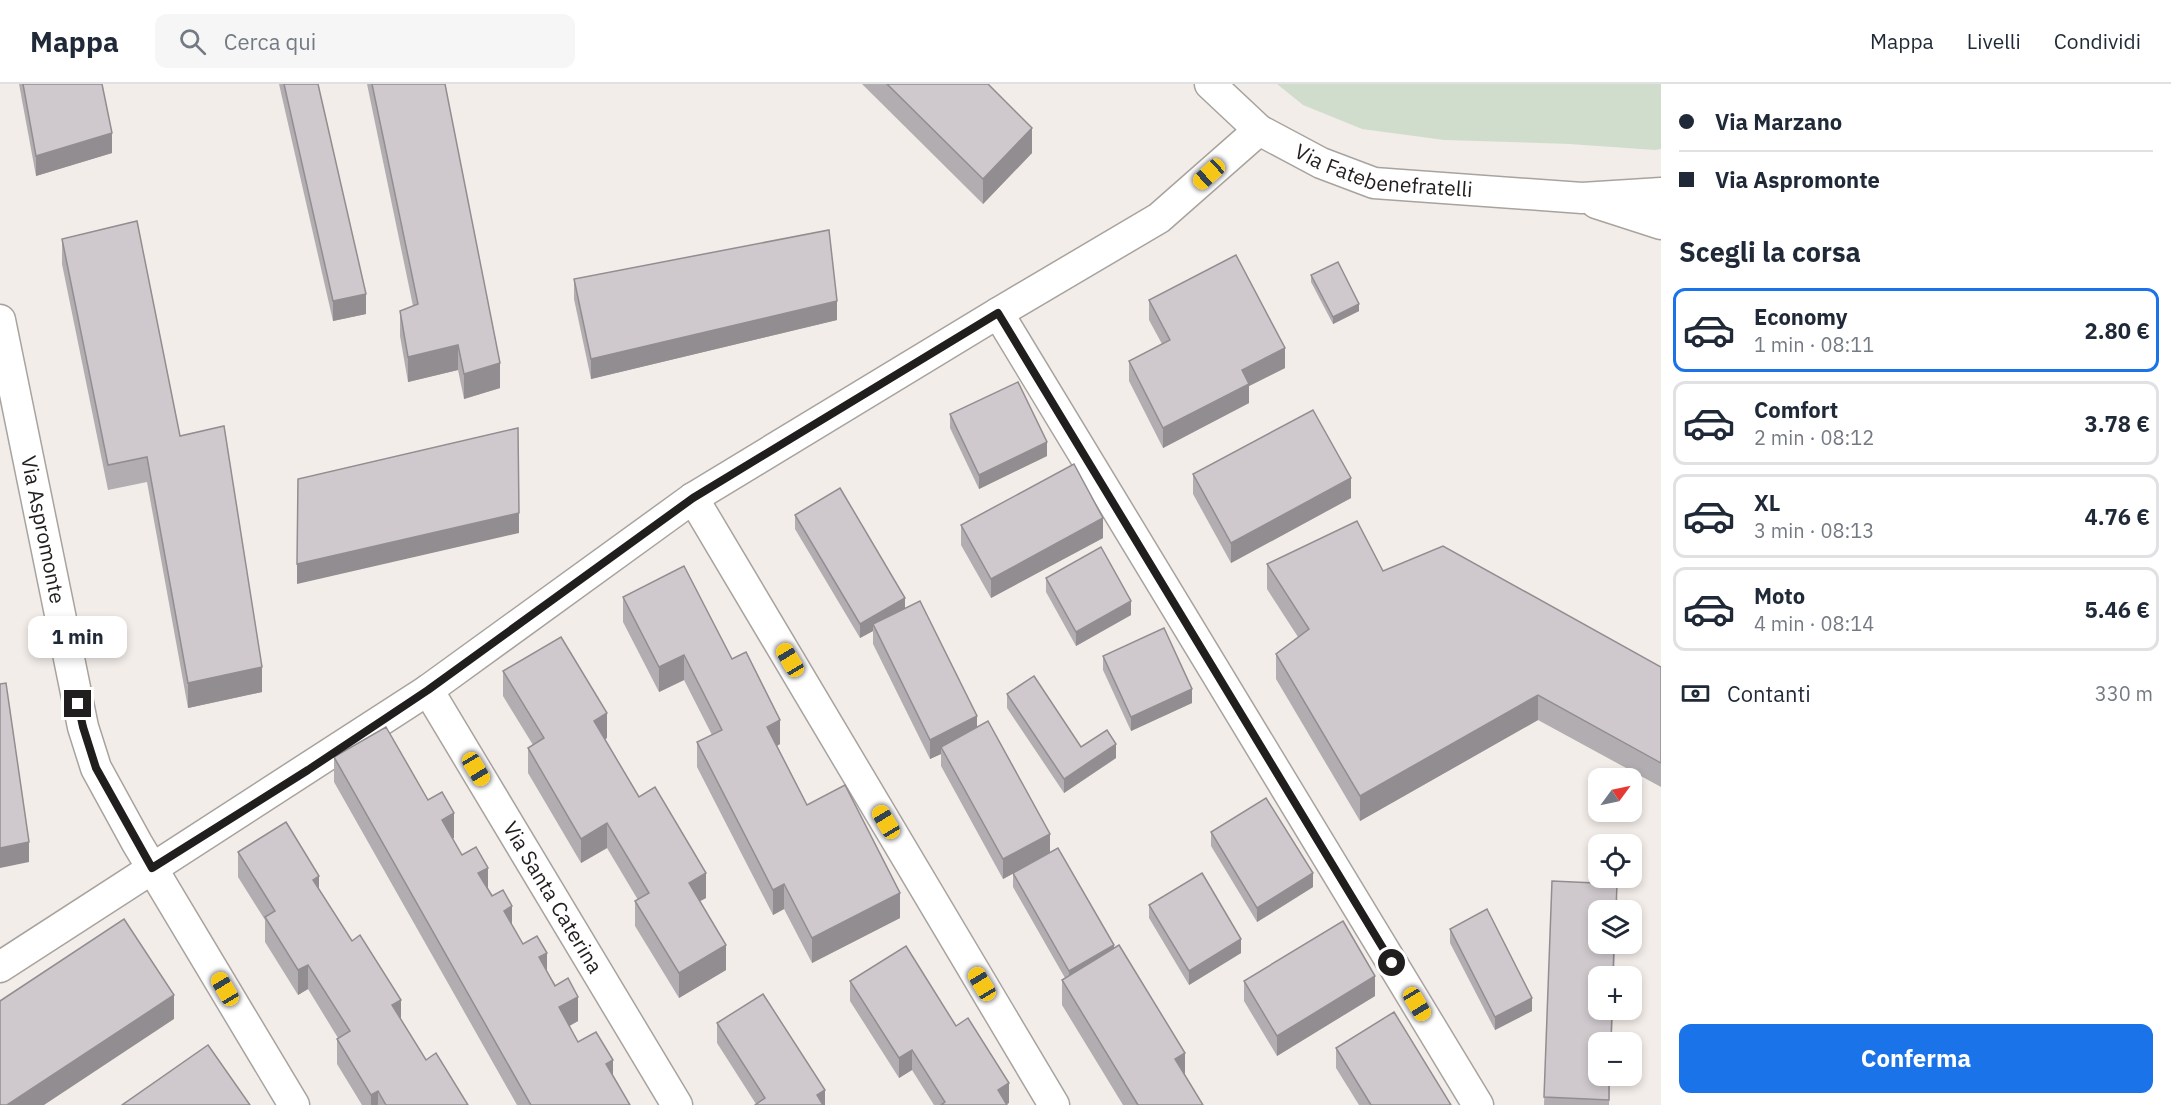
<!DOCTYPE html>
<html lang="it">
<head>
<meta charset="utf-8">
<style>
	:root { --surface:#fff; --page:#f6f6f7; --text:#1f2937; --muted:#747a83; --line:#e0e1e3; --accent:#1a73e8 }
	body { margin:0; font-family:"IBM Plex Sans",sans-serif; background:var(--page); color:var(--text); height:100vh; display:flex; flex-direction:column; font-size:22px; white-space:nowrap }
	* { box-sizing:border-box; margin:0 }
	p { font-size:20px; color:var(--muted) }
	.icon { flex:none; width:33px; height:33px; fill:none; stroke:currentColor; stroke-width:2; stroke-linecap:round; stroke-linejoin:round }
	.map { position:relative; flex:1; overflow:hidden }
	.drawer { display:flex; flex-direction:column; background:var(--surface); width:510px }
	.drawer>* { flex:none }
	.banner { display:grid; align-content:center; height:132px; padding:0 18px; background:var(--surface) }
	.needle { width:39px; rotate:57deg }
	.tools { position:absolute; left:1588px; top:684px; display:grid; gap:12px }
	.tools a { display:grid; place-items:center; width:54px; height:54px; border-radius:12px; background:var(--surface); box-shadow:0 3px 9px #0003; font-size:30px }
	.end { position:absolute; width:27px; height:27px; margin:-14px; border:8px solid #211f1d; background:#fff; box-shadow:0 0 0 3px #fff }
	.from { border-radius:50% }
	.bubble { position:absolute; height:42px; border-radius:12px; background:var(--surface); box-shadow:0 3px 9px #0003; font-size:20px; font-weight:800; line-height:42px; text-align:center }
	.car { position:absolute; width:18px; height:36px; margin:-18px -9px; border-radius:8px; box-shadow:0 0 4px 2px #0007; background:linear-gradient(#f5c518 24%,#345 0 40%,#f5c518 0 76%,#345 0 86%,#f5c518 0) }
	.banner b { display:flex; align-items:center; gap:21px; height:57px; font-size:22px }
	.banner b+b { border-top:2px solid var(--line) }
	.banner i { width:15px; height:15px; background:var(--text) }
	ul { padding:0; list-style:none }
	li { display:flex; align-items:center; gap:18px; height:84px; margin:0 12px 9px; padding:0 6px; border:3px solid var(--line); border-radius:12px }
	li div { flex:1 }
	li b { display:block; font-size:22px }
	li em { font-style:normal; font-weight:800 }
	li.on { border-color:var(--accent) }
	li>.icon { width:54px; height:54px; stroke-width:1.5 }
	h2 { padding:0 18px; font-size:27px; line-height:72px }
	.pay { display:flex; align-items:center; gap:15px; height:66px; padding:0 18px; font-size:22px }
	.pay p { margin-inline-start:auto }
	.cta { display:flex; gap:12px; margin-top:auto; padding:12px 18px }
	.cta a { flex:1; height:69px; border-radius:12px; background:var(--accent); color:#fff; font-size:24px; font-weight:800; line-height:69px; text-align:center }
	header { display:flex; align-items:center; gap:36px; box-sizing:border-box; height:84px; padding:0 30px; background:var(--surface); border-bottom:2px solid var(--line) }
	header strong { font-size:28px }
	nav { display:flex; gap:33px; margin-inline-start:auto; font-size:21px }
	.search { width:420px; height:54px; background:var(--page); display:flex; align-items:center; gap:15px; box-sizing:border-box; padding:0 21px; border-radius:12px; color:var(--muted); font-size:22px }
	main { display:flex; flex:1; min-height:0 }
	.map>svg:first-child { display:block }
	.park { fill:#d1ddcc }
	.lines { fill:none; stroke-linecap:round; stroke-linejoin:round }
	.minor-casing { stroke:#a8a39e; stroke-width:33 }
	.minor { stroke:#fff; stroke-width:30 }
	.wall { fill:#b2adb1 }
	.shaded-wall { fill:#918d90 }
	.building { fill:#cfc9ce; stroke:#918d90; stroke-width:1.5 }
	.route { stroke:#211f1d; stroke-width:8 }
	.labels { text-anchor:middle; stroke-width:5; stroke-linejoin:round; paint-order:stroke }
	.street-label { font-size:21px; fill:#211f1d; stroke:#f3ede9 }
</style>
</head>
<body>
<header>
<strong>Mappa</strong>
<div class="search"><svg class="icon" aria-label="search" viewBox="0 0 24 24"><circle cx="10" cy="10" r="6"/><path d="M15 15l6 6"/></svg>Cerca qui</div>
<nav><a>Mappa</a><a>Livelli</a><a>Condividi</a></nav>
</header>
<main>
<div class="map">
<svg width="1661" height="1021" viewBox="0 0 1661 1021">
	<rect width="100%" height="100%" fill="#f3ede9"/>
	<polygon class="park" points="1277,0 1661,0 1661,65 1655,66 1569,60 1444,56 1362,45 1303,21"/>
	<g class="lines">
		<g class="minor-casing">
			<g id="minor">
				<path id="s1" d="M1210,0l49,46 62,33 53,20 208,15 79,-5"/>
				<polyline points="1596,119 1661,140"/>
				<polyline points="998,229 1478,1021"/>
				<path id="s2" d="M0,236l83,407 13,41 41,75 157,262"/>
				<polyline points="693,414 1054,1021"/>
				<path id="s3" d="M428,606l249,415"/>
				<polyline points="0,883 428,606 693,414 998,229 1159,134 1259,46"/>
			</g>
		</g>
		<use href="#minor" class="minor"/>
	</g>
	<g class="wall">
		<polygon points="19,0 102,0 112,69 36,92"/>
		<polygon points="279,0 318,0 366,230 333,237"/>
		<polygon points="367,0 445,0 500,304 464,315 458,286 408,298 400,252 400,227 413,222"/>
		<polygon points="862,0 988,0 1032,69 983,120"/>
		<polygon points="62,155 180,352 262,608 188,624 147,398 108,406 62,180"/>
		<polygon points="1311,191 1359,227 1333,240 1311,198"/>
		<polygon points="574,195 837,236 591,295 574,215"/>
		<polygon points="1149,216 1285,284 1249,302 1249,319 1163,364 1129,297 1129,277 1162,260 1149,236"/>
		<polygon points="950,330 1047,372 979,405 950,344"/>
		<polygon points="1193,390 1351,414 1231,479 1193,410"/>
		<polygon points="795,431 905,524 977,643 1050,769 1114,864 1185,992 1203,1021 1123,1021 1062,921 1062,896 1065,894 1013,803 1013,789 1020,786 1003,795 941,682 941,670 930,675 873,560 873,547 860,554 795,445"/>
		<polygon points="961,441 1103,454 991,514 961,461"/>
		<polygon points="1267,480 1383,487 1661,583 1661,703 1538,636 1360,737 1276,595 1276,570 1298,553 1267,505"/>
		<polygon points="1046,494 1131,531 1076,562 1046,508"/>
		<polygon points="623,513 732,575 780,660 777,662 807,721 900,834 812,879 784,825 773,831 697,683 697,658 712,651 684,596 659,608 623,538"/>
		<polygon points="1103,572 1192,619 1131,647 1103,586"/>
		<polygon points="503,587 607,654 605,655 639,713 706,814 700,817 726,886 679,914 635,842 635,817 638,816 607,764 581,779 528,689 528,664 533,661 503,612"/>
		<polygon points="1007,610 1081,663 1116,674 1064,709 1007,624"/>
		<polygon points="334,673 428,716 454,754 452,755 462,771 488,804 512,841 523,860 547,887 578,937 569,942 578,958 613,991 630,1021 517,1021 334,698"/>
		<polygon points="1211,748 1313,803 1257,838 1211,762"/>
		<polygon points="238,768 319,805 426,976 468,1021 362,1021 337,980 337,955 338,954 308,905 298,911 265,858 265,836 238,793"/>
		<polygon points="1552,797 1615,860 1614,892 1599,892 1599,926 1613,926 1609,1021 1544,1021"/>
		<polygon points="1149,821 1241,869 1189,901 1149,834"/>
		<polygon points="1450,845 1532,927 1495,946 1450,859"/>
		<polygon points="850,897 956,942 1009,1019 1006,1020 1007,1021 934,1021 912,986 899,994 850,917"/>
		<polygon points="1244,897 1375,912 1277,972 1244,917"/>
		<polygon points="717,939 825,1021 756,1020 717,959"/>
		<polygon points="1336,964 1451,1021 1359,1021 1336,984"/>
	</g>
	<g class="shaded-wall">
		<polygon points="1032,44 1032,69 983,120 983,95"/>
		<polygon points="112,49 112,69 36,92 36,72"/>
		<polygon points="366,210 366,230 333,237 333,217"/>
		<polygon points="837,217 837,236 591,295 591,275"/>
		<polygon points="1359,220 1359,227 1333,240 1333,233"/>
		<polygon points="458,261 458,286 408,298 408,273"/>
		<polygon points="1285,264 1285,284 1249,302 1249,319 1163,364 1163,344 1242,286"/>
		<polygon points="500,279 500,304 464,315 464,290"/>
		<polygon points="1047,358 1047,372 979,405 979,391"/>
		<polygon points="1351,394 1351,414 1231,479 1231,459"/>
		<polygon points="519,429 519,449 297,500 297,480"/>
		<polygon points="1103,434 1103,454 991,514 991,495"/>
		<polygon points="905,514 905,528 873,540 873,547 860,554 860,540"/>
		<polygon points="1131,517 1131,531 1076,562 1076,548"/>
		<polygon points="684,571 684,596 659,608 659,583"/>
		<polygon points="262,583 262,608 188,624 188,599"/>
		<polygon points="1192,605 1192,619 1131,647 1131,633"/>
		<polygon points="1538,611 1538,636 1360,737 1360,712"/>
		<polygon points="607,629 607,654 594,662 594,637"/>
		<polygon points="977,632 977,652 941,663 941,670 930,675 930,656"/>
		<polygon points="780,636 780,660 767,667 767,643"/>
		<polygon points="1116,660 1116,674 1064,709 1064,695"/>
		<polygon points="454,729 454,754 442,761 442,736"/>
		<polygon points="607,739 607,764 581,779 581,755"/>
		<polygon points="1050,750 1050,769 1003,795 1003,775"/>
		<polygon points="29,758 29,778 0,784 0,764"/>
		<polygon points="488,784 488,809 478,789"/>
		<polygon points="706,789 706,814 689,823 689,799"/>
		<polygon points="1313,789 1313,803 1257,838 1257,824"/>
		<polygon points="319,792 319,816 313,796"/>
		<polygon points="784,800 784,825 773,831 773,806"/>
		<polygon points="900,809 900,834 812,879 812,854"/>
		<polygon points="512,822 512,847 504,827"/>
		<polygon points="1241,855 1241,869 1189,901 1189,887"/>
		<polygon points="726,861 726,886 679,914 679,889"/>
		<polygon points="1114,861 1114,875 1069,901 1069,887"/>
		<polygon points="547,869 547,894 539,873"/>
		<polygon points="308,881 308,905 298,911 298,886"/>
		<polygon points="1375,892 1375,912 1277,972 1277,952"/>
		<polygon points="174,911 174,935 44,1021 7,1021"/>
		<polygon points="578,913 578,937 559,948 559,923"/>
		<polygon points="1532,914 1532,927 1495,946 1495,933"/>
		<polygon points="401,916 401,941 392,921"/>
		<polygon points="912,966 912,986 899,994 899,974"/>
		<polygon points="1185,969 1185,994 1175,975"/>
		<polygon points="613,976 613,1001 606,980"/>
		<polygon points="1009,999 1009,1019 1005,1021 998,1006"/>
		<polygon points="825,1006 825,1021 817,1021 817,1011"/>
		<polygon points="378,1007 378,1021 371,1021 371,1011"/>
	</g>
	<g class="building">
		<polygon points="23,0 102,0 112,49 36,72"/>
		<polygon points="284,0 318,0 366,210 333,217"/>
		<polygon points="372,0 445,0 500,279 464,290 458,261 408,273 400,227 418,220"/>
		<polygon points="887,0 988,0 1032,44 983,95"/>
		<polygon points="137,137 180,352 224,342 262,583 188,599 147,373 108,381 62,155"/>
		<polygon points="829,146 837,217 591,275 574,195"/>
		<polygon points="1236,171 1285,264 1242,286 1249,300 1163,344 1129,277 1170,256 1149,216"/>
		<polygon points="1338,178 1359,220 1333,233 1311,191"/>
		<polygon points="1018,298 1047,358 979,391 950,330"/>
		<polygon points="1313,326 1351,394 1231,459 1193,390"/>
		<polygon points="518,344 519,429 297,480 298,395"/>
		<polygon points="1074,380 1103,434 991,495 961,441"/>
		<polygon points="840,404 905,514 860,540 795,431"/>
		<polygon points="1357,437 1383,487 1443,462 1661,583 1661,679 1538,611 1360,712 1276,570 1309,545 1267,480"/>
		<polygon points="1101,463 1131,517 1076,548 1046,494"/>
		<polygon points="684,482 732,575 746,568 780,636 767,643 807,721 845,701 900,809 812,854 784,800 773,806 697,658 722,646 684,571 659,583 623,513"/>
		<polygon points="920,517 977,632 930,656 873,540"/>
		<polygon points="1164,544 1192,605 1131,633 1103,572"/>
		<polygon points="561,553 607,629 594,637 639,713 655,703 706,789 689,799 726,861 679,889 635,817 649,809 607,739 581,755 528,664 544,654 503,587"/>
		<polygon points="1034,592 1081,663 1107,646 1116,660 1064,695 1007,610"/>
		<polygon points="6,599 29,758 0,764 0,600"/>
		<polygon points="988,637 1050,750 1003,775 941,663"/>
		<polygon points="386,643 428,716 442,708 454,729 442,736 462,771 476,763 488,784 478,789 492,812 503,806 512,822 504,827 523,860 537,852 547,869 539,873 555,902 568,894 578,913 559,923 578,958 596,948 613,976 606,980 630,1021 531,1021 334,673"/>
		<polygon points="1266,714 1313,789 1257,824 1211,748"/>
		<polygon points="286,738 319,792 313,796 352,857 360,851 401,916 392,921 426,976 436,969 468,1021 386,1021 378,1007 371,1011 337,955 350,947 308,881 298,886 265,833 275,827 238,768"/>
		<polygon points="1058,764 1114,861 1069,887 1013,789"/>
		<polygon points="1202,789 1241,855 1189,887 1149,821"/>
		<polygon points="1552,797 1617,800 1616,826 1599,826 1599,860 1614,860 1613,892 1599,892 1599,926 1612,926 1611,958 1599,958 1599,992 1609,992 1609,1016 1544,1013"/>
		<polygon points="1487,825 1532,914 1495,933 1450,845"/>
		<polygon points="124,835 174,911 7,1021 0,1021 0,917"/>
		<polygon points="1343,837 1375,892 1277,952 1244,897"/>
		<polygon points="1119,861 1185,969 1175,975 1203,1021 1138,1021 1062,896"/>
		<polygon points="906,862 956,942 968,934 1009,999 998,1006 1007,1021 941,1021 945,1018 912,966 899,974 850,897"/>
		<polygon points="763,910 825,1006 817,1011 823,1021 755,1021 765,1014 717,939"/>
		<polygon points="1394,928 1451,1021 1371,1021 1336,964"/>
		<polygon points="208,961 250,1021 122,1021"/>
	</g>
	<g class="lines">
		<polyline class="route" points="78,620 83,643 96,684 152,784 308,686 428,606 693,414 998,229 1392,879"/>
	</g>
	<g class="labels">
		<g class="street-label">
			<text dy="7" stroke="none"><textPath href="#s1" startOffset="201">Via Fatebenefratelli</textPath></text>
			<text dy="7" stroke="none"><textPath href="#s2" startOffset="214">Via Aspromonte</textPath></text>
			<text dy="7" stroke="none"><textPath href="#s3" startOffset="242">Via Santa Caterina</textPath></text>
		</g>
	</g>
</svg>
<div class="tools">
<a><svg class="needle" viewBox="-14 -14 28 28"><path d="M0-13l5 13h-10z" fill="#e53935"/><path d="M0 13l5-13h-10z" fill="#747a83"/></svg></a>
<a><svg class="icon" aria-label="locate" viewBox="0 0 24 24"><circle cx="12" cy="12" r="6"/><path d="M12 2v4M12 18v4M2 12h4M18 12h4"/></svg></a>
<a><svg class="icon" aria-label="layers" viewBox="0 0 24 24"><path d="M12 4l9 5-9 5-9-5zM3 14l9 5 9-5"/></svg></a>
<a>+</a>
<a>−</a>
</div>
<i class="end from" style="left:1392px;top:879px"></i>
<i class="end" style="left:78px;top:620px"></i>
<div class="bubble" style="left:28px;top:532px;width:99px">1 min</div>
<i class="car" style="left:1209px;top:90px;rotate:228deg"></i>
<i class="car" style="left:790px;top:576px;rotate:329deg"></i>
<i class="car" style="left:476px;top:685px;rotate:149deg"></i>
<i class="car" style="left:886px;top:738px;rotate:329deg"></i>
<i class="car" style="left:982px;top:900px;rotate:329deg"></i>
<i class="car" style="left:225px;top:905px;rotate:329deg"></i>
<i class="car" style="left:1417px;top:920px;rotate:149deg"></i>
</div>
<section class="drawer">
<div class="banner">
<b><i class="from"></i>Via Marzano</b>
<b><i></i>Via Aspromonte</b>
</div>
<h2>Scegli la corsa</h2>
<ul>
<li class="on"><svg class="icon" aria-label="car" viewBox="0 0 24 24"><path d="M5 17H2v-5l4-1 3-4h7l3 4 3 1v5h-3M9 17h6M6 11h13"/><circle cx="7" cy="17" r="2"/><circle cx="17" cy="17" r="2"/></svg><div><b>Economy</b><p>1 min · 08:11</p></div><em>2.80 €</em></li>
<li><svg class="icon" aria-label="car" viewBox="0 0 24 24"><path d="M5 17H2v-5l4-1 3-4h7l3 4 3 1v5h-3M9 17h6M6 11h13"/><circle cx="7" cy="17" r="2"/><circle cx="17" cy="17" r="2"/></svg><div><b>Comfort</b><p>2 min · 08:12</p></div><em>3.78 €</em></li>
<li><svg class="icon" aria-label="car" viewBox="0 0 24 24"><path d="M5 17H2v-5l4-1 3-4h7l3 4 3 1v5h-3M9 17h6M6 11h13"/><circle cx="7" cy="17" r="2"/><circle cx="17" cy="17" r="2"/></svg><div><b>XL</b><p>3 min · 08:13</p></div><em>4.76 €</em></li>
<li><svg class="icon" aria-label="car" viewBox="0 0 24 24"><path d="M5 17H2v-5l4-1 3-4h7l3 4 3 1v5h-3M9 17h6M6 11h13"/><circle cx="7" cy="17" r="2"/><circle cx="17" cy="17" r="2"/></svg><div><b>Moto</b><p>4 min · 08:14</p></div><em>5.46 €</em></li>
</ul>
<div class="pay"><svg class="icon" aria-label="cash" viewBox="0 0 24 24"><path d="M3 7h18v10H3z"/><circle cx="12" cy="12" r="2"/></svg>Contanti<p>330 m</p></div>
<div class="cta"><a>Conferma</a></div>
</section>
</main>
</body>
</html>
